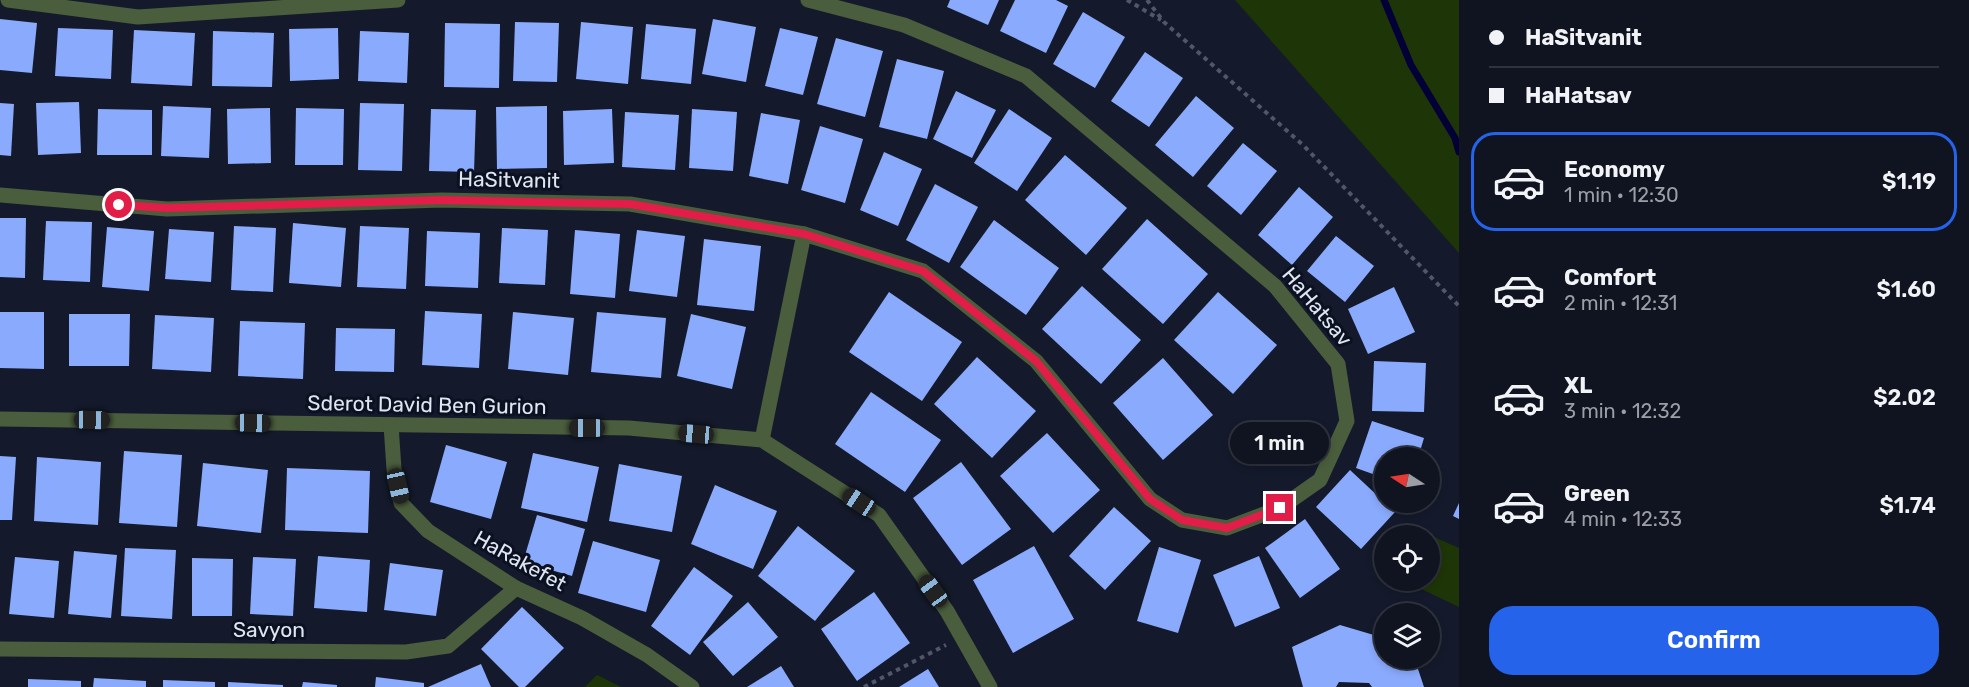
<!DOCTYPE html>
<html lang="en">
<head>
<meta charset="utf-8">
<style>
	:root { --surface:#0f1420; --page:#1d212d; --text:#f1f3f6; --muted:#9b9ea5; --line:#2f333e; --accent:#2563eb }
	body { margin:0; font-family:Rubik,sans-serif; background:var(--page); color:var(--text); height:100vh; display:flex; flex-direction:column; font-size:22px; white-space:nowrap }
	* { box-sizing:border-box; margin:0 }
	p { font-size:20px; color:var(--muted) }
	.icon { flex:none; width:33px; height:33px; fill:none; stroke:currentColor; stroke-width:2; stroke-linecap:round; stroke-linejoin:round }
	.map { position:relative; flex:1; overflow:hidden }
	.details { display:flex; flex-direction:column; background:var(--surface); width:510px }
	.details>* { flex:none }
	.guide { display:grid; align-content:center; height:132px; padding:0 30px; background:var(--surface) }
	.needle { width:39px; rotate:282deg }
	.tools { position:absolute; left:1374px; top:447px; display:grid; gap:12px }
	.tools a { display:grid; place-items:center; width:66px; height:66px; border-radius:50%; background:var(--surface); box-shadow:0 3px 9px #0003,0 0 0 2px var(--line); font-size:30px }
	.end { position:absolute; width:27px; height:27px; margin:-14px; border:8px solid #e11d48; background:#fff; box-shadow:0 0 0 3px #fff }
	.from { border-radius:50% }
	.bubble { position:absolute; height:42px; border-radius:21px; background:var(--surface); box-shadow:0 3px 9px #0003,0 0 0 2px var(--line); font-size:20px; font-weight:600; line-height:42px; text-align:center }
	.car { position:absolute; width:18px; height:36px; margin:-18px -9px; border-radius:8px; box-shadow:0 0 4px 2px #0007; background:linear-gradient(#222 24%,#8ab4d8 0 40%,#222 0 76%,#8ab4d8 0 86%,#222 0) }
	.guide b { display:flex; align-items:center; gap:21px; height:57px; font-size:22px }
	.guide b+b { border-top:2px solid var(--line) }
	.guide i { width:15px; height:15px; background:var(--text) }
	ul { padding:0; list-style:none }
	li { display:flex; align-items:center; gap:18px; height:99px; margin:0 12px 9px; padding:0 18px; border:3px solid transparent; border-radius:24px }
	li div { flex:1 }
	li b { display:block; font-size:22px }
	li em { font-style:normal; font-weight:600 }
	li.current { border-color:var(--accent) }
	li>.icon { width:54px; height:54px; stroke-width:1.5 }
	.action { display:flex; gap:12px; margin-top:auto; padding:12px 30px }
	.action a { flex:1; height:69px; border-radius:24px; background:var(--accent); color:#fff; font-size:24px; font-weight:600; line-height:69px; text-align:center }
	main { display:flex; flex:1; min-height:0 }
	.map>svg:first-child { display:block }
	.green { fill:#1e3507 }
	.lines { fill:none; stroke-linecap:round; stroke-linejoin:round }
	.stream { stroke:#020036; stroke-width:7 }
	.building { fill:#8aaafe }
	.path { stroke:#515766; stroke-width:4; stroke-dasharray:4.5 4.5; stroke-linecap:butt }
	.street { stroke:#4a5d3c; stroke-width:15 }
	.route { stroke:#e11d48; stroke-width:8 }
	.labels { text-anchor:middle; stroke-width:6; stroke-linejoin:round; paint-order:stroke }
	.street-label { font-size:21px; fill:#e0e5f1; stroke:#0b1121 }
</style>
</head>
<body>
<main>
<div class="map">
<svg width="1459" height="687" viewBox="0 0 1459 687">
	<rect width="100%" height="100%" fill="#141a2b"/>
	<g class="green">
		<polygon points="1235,0 1459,0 1459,253"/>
		<polygon points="1434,537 1459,548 1459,607 1413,585 1415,581 1430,580 1430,548"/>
		<polygon points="597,675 621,687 585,687"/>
	</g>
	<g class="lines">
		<polyline class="stream" points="1384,0 1411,65 1455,138 1459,152"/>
	</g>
	<g class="building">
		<polygon points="950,0 999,0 988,25 947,7"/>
		<polygon points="1015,0 1056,0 1068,6 1046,53 1000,31"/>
		<polygon points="1083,12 1125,37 1095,88 1053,64"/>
		<polygon points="0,19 37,23 32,73 0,70"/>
		<polygon points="713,19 756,27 746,82 702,74"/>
		<polygon points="515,22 559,23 557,82 513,81"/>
		<polygon points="581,22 633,27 628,84 576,79"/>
		<polygon points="445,23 500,24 499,88 444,87"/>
		<polygon points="646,24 696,29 691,84 641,79"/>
		<polygon points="58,28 113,30 111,79 55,76"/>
		<polygon points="338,28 339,79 290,81 289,29"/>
		<polygon points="780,28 818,37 803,95 765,86"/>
		<polygon points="134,30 195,33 192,86 131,83"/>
		<polygon points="213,31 274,33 272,87 212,86"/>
		<polygon points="360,31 409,33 407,83 358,81"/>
		<polygon points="836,38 883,51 865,117 817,104"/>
		<polygon points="1145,52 1183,78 1149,127 1111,101"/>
		<polygon points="897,59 944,71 927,139 879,127"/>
		<polygon points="956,91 996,110 972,158 933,139"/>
		<polygon points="1196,96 1234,128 1193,177 1155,145"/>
		<polygon points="79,102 81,153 38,155 36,103"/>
		<polygon points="0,103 14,104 11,156 0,155"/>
		<polygon points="360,103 404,104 402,171 358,170"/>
		<polygon points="163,106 211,108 209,158 161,156"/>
		<polygon points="547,106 547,168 497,169 496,107"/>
		<polygon points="270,108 271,163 228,164 227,109"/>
		<polygon points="296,108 344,109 343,165 295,165"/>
		<polygon points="98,109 152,110 152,155 97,155"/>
		<polygon points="431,109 476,110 474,172 429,171"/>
		<polygon points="612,109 614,163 564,165 563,111"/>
		<polygon points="692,109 737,112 733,171 689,168"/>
		<polygon points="1009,109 1052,138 1017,191 974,163"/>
		<polygon points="625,112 679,115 675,170 622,167"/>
		<polygon points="761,113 800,120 788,184 749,176"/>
		<polygon points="820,126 863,139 845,203 801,190"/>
		<polygon points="1243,143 1277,171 1241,215 1207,186"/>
		<polygon points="884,152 922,169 898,226 860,210"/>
		<polygon points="1065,155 1127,208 1086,255 1025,200"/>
		<polygon points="935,184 978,207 949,263 906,240"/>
		<polygon points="1299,187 1333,217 1292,265 1258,235"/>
		<polygon points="0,218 26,218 25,278 0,277"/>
		<polygon points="1147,219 1208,274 1163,324 1102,269"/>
		<polygon points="994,220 1059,268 1026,315 960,267"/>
		<polygon points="46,221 92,222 90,282 43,280"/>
		<polygon points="293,223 346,228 341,287 289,283"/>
		<polygon points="234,226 276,228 273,292 231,290"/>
		<polygon points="360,226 409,228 406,289 357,287"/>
		<polygon points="107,227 154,231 149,291 102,287"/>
		<polygon points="502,228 548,230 545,285 499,283"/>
		<polygon points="169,229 214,232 211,282 165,279"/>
		<polygon points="575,230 620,234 615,298 570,294"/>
		<polygon points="637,230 685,236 677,297 629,291"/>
		<polygon points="427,231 480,233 478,288 425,286"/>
		<polygon points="1336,236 1374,266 1345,302 1307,271"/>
		<polygon points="704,239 761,246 754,311 697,305"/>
		<polygon points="1082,286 1141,340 1101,384 1042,329"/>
		<polygon points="1394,287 1415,332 1368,354 1348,309"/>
		<polygon points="889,292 962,342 922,401 849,352"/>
		<polygon points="1218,292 1277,345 1233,394 1174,340"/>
		<polygon points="425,311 482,314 479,368 422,365"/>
		<polygon points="0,312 44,312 44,369 0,368"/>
		<polygon points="513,312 574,318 568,375 508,369"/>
		<polygon points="597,312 666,318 661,378 591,372"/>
		<polygon points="69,314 130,314 129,366 69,366"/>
		<polygon points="691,314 746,327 732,389 677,376"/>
		<polygon points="155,315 214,318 211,372 152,369"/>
		<polygon points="240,321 305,323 303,379 238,376"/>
		<polygon points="336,328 395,329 394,372 335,371"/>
		<polygon points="977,357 1036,411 992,458 934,404"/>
		<polygon points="1163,358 1213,415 1163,460 1113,403"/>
		<polygon points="1374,361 1426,363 1424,412 1372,411"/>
		<polygon points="871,392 941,440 905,492 835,444"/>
		<polygon points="1372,421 1424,438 1418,458 1384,458 1384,478 1356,468"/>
		<polygon points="1047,433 1100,490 1053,533 1000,476"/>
		<polygon points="446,445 507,462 491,519 430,502"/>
		<polygon points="124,451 182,455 177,527 119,523"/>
		<polygon points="533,453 599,467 587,522 521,508"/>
		<polygon points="0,456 16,457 12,520 0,520"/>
		<polygon points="37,457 101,462 98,525 34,521"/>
		<polygon points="961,462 1011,529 962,565 913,498"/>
		<polygon points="203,463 268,470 261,533 197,526"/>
		<polygon points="619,464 682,476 672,532 609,521"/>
		<polygon points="287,468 370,471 368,533 285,530"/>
		<polygon points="1350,470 1395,512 1361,549 1316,507"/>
		<polygon points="715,485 777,511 753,569 691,544"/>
		<polygon points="1459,503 1459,519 1453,516"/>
		<polygon points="1114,507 1151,541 1105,590 1069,556"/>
		<polygon points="537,515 585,529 572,576 523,562"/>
		<polygon points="1305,519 1340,569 1300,598 1265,548"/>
		<polygon points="798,526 855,571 815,621 758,576"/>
		<polygon points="593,541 660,560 646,612 578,593"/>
		<polygon points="1034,546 1074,619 1013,653 973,580"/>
		<polygon points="1159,547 1201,560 1178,633 1137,621"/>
		<polygon points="125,548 176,550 172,619 121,616"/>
		<polygon points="74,551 117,555 111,618 68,614"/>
		<polygon points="318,556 370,560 367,612 314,608"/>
		<polygon points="1259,556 1280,608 1235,627 1213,575"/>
		<polygon points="15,557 59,561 54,618 9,614"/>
		<polygon points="253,557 296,559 293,616 250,614"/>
		<polygon points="192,558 233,559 232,616 192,616"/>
		<polygon points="390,563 443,570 436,616 384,610"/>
		<polygon points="694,567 733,596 690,655 651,626"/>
		<polygon points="874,592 910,643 857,681 821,629"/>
		<polygon points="748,602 778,637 733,676 703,642"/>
		<polygon points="522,607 564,648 525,687 519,687 481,649"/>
		<polygon points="1340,625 1384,638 1384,658 1410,658 1416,663 1424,687 1372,687 1369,683 1339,682 1336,687 1303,687 1292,647"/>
		<polygon points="481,664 491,687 428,687"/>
		<polygon points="781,666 794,687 747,687"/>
		<polygon points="928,669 939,687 899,687"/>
		<polygon points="376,677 424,683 424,687 375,687"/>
		<polygon points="94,678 146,681 146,687 93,687"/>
		<polygon points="28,679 81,681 81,687 28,687"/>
		<polygon points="163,680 215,682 215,687 163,687"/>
		<polygon points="228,682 283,685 283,687 228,687"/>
		<polygon points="303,682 337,685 337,687 302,687"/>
	</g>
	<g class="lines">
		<g class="path">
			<polyline points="1127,0 1161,20"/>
			<polyline points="1147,0 1164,22 1303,145 1459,306"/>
			<polyline points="864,687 946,645"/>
		</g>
		<g class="street">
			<polyline points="8,0 138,17 398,0"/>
			<polyline points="0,195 167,209 442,200 630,204 804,234 762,440"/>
			<polyline points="804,234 923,271 1036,361 1150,499 1182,520 1227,528 1280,508 1320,480 1347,421 1338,364 1275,286 1026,76 904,25 808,0"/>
			<polyline points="0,419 629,428 762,440 879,515 947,611 990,687"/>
			<polyline points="391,425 394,469 401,503 428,531 516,588 582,618 647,655 692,687"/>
			<polyline points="0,649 406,652 448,646 516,588"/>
		</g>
	</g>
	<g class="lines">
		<polyline class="route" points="119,205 167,208 442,200 630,204 804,234 923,271 1036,361 1150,499 1182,520 1227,528 1280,508"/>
	</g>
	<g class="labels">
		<g class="street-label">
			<text transform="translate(509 180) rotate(1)" y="7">HaSitvanit</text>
			<text transform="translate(1317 307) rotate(50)" y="7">HaHatsav</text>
			<text transform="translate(427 405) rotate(1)" y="7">Sderot David Ben Gurion</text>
			<text transform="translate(520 561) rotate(29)" y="7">HaRakefet</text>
			<text x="269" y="637">Savyon</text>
		</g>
	</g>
</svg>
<div class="tools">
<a><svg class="needle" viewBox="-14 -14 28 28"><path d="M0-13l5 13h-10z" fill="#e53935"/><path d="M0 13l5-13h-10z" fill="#9b9ea5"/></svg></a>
<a><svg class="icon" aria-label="locate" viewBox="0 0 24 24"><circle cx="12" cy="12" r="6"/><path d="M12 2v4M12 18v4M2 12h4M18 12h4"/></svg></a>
<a><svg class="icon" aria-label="layers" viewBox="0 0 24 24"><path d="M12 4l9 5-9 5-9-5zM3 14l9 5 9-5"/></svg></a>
</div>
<i class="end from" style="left:119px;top:205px"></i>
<i class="end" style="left:1280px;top:508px"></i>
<div class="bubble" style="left:1230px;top:422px;width:99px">1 min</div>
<i class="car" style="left:92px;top:420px;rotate:91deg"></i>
<i class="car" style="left:253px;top:423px;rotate:91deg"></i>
<i class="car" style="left:587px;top:428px;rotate:270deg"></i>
<i class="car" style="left:696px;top:434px;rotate:275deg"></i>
<i class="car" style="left:398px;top:486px;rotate:167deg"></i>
<i class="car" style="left:859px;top:502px;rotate:303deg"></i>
<i class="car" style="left:933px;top:591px;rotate:324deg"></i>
</div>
<section class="details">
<div class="guide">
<b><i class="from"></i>HaSitvanit</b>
<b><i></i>HaHatsav</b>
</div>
<ul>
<li class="current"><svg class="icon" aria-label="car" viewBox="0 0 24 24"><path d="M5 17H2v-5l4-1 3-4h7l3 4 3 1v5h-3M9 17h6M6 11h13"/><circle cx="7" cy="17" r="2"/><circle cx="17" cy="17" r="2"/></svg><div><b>Economy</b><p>1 min · 12:30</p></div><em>$1.19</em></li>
<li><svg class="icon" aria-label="car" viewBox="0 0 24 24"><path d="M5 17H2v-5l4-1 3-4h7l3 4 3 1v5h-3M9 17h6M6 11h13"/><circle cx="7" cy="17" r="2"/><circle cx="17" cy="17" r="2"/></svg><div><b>Comfort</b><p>2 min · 12:31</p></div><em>$1.60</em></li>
<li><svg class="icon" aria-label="car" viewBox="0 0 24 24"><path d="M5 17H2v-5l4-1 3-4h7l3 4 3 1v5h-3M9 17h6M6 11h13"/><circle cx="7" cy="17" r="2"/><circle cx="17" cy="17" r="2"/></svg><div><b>XL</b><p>3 min · 12:32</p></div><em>$2.02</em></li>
<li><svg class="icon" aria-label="car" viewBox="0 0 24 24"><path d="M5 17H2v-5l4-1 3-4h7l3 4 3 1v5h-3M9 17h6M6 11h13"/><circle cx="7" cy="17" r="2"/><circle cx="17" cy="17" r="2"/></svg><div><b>Green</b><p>4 min · 12:33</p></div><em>$1.74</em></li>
</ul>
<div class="action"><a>Confirm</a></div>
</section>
</main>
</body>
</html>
